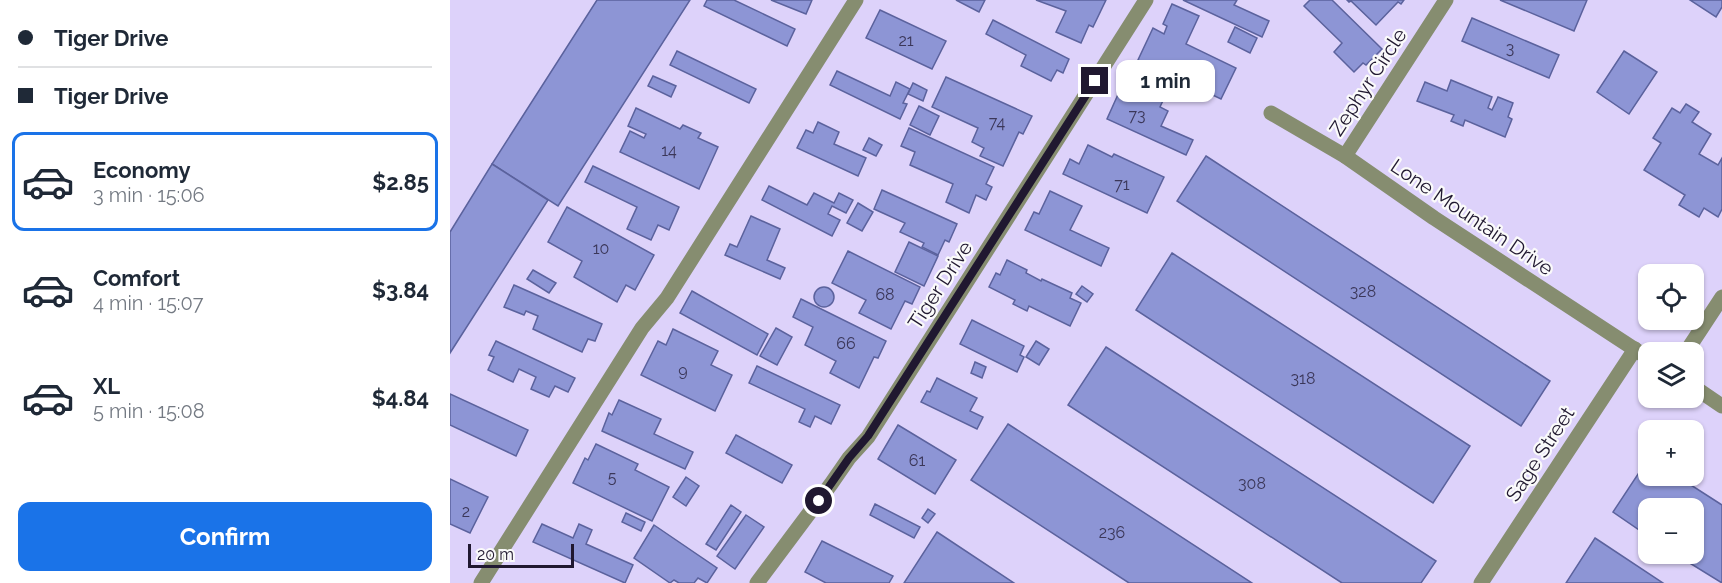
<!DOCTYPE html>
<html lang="en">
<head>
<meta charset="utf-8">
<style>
	:root { --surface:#fff; --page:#f6f6f7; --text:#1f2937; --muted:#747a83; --line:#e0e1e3; --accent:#1a73e8 }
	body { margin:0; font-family:Raleway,sans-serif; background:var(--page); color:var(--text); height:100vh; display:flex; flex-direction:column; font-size:22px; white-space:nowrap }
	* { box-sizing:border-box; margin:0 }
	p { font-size:20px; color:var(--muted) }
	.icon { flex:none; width:33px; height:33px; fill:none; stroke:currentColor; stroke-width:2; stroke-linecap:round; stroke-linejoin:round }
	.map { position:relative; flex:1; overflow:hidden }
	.sheet { display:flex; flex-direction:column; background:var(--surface); width:450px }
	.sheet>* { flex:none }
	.top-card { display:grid; align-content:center; height:132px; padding:0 18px; background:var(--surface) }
	.fabs { position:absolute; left:1188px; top:264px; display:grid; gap:12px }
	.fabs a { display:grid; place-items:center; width:66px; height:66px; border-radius:12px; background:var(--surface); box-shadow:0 2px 4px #0004; font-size:30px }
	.scale { position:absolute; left:18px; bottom:15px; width:106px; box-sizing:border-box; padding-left:6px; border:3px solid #201830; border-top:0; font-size:16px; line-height:21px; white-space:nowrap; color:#201830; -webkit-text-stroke:4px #fafafa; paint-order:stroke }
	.end { position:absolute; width:27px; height:27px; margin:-14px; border:8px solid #201830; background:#fff; box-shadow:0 0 0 3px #fff }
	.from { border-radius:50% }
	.bubble { position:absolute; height:42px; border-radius:12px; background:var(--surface); box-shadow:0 2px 4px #0004; font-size:20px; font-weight:700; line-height:42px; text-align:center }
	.top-card b { display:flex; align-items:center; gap:21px; height:57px; font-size:22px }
	.top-card b+b { border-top:2px solid var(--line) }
	.top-card i { width:15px; height:15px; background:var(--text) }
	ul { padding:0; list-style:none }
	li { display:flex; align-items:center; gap:18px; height:99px; margin:0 12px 9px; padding:0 6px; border:3px solid transparent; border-radius:12px }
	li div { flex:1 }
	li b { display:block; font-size:22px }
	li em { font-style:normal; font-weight:700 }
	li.current { border-color:var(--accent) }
	li>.icon { width:54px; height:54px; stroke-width:1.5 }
	.cta { display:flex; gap:12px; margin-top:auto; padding:12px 18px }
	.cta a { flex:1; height:69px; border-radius:12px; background:var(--accent); color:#fff; font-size:24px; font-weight:700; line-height:69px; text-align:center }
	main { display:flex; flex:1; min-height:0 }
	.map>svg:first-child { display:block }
	.building { fill:#8d95d5; stroke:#5b629d; stroke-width:1.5 }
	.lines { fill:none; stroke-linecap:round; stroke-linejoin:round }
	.service { stroke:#868d70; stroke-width:15 }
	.minor { stroke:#868d70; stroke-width:15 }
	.route { stroke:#201830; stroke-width:8 }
	.labels { text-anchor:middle; stroke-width:4.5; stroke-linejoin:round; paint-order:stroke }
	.number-label { font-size:16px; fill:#3b3759 }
	.street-label { font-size:20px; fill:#201830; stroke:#fafafa }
</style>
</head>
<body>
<main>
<section class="sheet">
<div class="top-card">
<b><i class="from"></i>Tiger Drive</b>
<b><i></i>Tiger Drive</b>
</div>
<ul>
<li class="current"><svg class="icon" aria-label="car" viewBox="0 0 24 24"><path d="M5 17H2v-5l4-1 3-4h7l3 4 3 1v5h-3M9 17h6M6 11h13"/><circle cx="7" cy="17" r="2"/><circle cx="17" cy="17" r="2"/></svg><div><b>Economy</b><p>3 min · 15:06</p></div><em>$2.85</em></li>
<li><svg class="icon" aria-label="car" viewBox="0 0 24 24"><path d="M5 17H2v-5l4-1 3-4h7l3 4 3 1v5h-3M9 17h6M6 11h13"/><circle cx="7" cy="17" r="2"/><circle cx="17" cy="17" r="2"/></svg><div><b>Comfort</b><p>4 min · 15:07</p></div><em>$3.84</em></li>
<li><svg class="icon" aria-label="car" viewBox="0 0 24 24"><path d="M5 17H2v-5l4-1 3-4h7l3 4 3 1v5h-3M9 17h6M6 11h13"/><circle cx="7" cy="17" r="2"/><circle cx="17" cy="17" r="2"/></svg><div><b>XL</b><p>5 min · 15:08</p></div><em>$4.84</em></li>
</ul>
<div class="cta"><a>Confirm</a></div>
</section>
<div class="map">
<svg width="1272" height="583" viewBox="0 0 1272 583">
	<rect width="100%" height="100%" fill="#ddd2fa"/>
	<g class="building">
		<polygon points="147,0 240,0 108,206 42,164"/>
		<polygon points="257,0 284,0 345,29 337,46 254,6"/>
		<polygon points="321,0 362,0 356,14"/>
		<polygon points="506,0 535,0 529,12"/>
		<polygon points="586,0 656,0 643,27 639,25 631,43 606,32 616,11"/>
		<polygon points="733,0 787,0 784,5 819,21 812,37"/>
		<polygon points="860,0 882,0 932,49 916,65 913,63 904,72 884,52 892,43 854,6"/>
		<polygon points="897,0 954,0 951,4 948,2 926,25 901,1 899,2"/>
		<polygon points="1050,0 1137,0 1124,31"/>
		<polygon points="1240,0 1272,0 1272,7 1266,17"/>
		<polygon points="722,4 749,16 736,44 786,68 771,99 688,60 703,28 714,34 717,26 713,24"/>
		<polygon points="430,10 496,41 482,69 416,38"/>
		<polygon points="1022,18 1109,55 1099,78 1012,41"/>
		<polygon points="543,20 619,59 613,73 607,70 601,81 571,66 576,55 536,34"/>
		<polygon points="785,27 807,38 800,53 778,42"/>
		<polygon points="227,51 306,89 299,103 220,65"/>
		<polygon points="1174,51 1207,72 1179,114 1147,92"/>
		<polygon points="387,71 440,96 446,82 460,89 453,103 457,104 450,119 380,85"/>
		<polygon points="203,76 226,86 221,97 198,86"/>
		<polygon points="683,76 717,92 710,107 718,111 711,126 743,140 736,155 657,119 670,90 675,93"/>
		<polygon points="496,77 582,116 573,134 569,132 553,166 530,156 534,148 522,142 528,128 482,107"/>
		<polygon points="1001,80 1042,97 1038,108 1042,110 1048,97 1063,103 1058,117 1062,119 1055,137 1015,120 1013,126 1001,121 1004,115 967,101 975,82 997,91"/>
		<polygon points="463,83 477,90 473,101 458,94"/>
		<polygon points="1236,104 1249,112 1242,122 1261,134 1249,154 1268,165 1272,158 1272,209 1268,217 1254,208 1249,217 1229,205 1235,195 1194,170 1211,143 1203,138 1222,108 1230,113"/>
		<polygon points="469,106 489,116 480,135 460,125"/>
		<polygon points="186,108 230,129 233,125 251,133 248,138 268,147 249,189 170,152 180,131 194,138 196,134 178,126"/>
		<polygon points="368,122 389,132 384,144 416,158 408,176 347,148 356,130 363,133"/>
		<polygon points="459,128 544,167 536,184 542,187 536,200 526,195 519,213 496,202 503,184 460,165 465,152 451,146"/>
		<polygon points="419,138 432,145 426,156 413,150"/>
		<polygon points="638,145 662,157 664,154 714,177 697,213 613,174 620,159 629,164"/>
		<polygon points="756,156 1100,381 1071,426 727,201"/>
		<polygon points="42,164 98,200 0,353 0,232"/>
		<polygon points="143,166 229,207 219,230 208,225 201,240 177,229 187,207 135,182"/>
		<polygon points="319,186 357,205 364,193 384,203 389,193 403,200 396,213 382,206 378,214 390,220 382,236 312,200"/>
		<polygon points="432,190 507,224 499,242 495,240 488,255 472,247 474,243 450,232 455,223 424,209"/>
		<polygon points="600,191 632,206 620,230 659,248 651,266 575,230 584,212 589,214"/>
		<polygon points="408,203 423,212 412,231 397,223"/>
		<polygon points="117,207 204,255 185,290 176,285 167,302 124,277 132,261 98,242"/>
		<polygon points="301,216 330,229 317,260 335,268 330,279 275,255 280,244 287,247"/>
		<polygon points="459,242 488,256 474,286 445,272"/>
		<polygon points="398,251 470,287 462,304 455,301 441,329 409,313 416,300 382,283"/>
		<polygon points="722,253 1020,446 983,503 686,310"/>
		<polygon points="557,260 577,270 576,273 591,281 592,279 622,293 620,298 631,303 620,326 579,306 577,311 563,304 565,300 539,287 546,273 550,275"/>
		<polygon points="83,270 106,283 99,293 77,279"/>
		<polygon points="64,285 152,324 145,341 138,339 132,352 83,329 88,316 76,311 74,315 54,307"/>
		<polygon points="632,286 643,294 637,302 626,294"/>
		<circle cx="374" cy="297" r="10"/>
		<polygon points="242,291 318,334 307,355 230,313"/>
		<polygon points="351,299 436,341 428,358 424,357 409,388 380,373 386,361 355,345 363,327 343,317"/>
		<polygon points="522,320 574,346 570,355 574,357 567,372 510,344"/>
		<polygon points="326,328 342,337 327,365 310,356"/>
		<polygon points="223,329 268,351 261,365 282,375 265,411 191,375 208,341 216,345"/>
		<polygon points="46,341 125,378 118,392 105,386 99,397 81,389 86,377 69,369 63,382 38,370 44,357 39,355"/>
		<polygon points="586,341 599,349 589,365 576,357"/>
		<polygon points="656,347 986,561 971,583 892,583 618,405"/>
		<polygon points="525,362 536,367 532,378 521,373"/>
		<polygon points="307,366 390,405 381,424 365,416 360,427 349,422 355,409 299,383"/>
		<polygon points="487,378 527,398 520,411 533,417 527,429 471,402 477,391 480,392"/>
		<polygon points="0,394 78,430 66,456 0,425"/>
		<polygon points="169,400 211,419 204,434 243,452 235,469 152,431 159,413 162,415"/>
		<polygon points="558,424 802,583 679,583 521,480"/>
		<polygon points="448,425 506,460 485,494 428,459"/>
		<polygon points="286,435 342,465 332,483 276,453"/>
		<polygon points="146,444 188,464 185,470 219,487 202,521 123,483 135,458 138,460"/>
		<polygon points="1198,459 1198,476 1227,476 1272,505 1272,583 1225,554 1244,554 1244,508 1198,508 1198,536 1163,512"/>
		<polygon points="236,477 249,486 236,506 223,497"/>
		<polygon points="0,479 38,497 20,533 0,524"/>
		<polygon points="425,504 470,527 464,538 420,515"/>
		<polygon points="281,505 291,512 266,550 256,544"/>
		<polygon points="478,509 485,514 478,523 472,518"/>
		<polygon points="176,513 195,522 191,531 172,522"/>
		<polygon points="296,515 314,527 285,569 267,556"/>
		<polygon points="92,524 123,538 129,524 142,530 136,544 183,565 175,583 83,542"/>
		<polygon points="204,525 267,568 257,583 248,578 244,583 229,583 224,580 220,583 184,558"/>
		<polygon points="487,532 564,583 454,583"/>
		<polygon points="1145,538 1213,583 1116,583"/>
		<polygon points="372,541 443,576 439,583 376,583 355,572"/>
	</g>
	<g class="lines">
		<polyline class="service" points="307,583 381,484 399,458 418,437 696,0"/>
		<g class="minor">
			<polyline points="821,113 895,156 984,218 1198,358"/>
			<polyline points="895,156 996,0"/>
			<polyline points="1236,352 1272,297"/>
			<polyline points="1244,387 1272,406"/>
			<polyline points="31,583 192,328 217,298 406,0"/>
			<polyline points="1031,583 1185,349"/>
		</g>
	</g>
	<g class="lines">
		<polyline class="route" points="369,501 399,458 418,436 645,81"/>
	</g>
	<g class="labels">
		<g class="number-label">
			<text x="456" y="46">21</text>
			<text x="1060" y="54">3</text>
			<text x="687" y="121">73</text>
			<text x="547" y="128">74</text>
			<text x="219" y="156">14</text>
			<text x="672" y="190">71</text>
			<text x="151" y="254">10</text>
			<text x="913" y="297">328</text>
			<text x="435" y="300">68</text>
			<text x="396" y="349">66</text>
			<text x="233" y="376">9</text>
			<text x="853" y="384">318</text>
			<text x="467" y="466">61</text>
			<text x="162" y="483">5</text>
			<text x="802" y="489">308</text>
			<text x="16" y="517">2</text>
			<text x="662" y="538">236</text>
		</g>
		<g class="street-label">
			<text transform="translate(918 82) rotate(-57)" y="7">Zephyr Circle</text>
			<text transform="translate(1022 217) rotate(34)" y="7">Lone Mountain Drive</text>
			<text transform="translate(490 285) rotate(-57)" y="7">Tiger Drive</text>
			<text transform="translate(1090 454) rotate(-57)" y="7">Sage Street</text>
		</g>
	</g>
</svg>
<div class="fabs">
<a><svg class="icon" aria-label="locate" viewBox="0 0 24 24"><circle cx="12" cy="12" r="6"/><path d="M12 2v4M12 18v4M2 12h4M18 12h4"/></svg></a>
<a><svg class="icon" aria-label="layers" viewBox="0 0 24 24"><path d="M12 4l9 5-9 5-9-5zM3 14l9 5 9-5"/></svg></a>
<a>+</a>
<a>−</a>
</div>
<div class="scale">20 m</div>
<i class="end from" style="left:369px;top:501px"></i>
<i class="end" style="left:645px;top:81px"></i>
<div class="bubble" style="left:666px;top:60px;width:99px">1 min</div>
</div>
</main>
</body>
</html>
